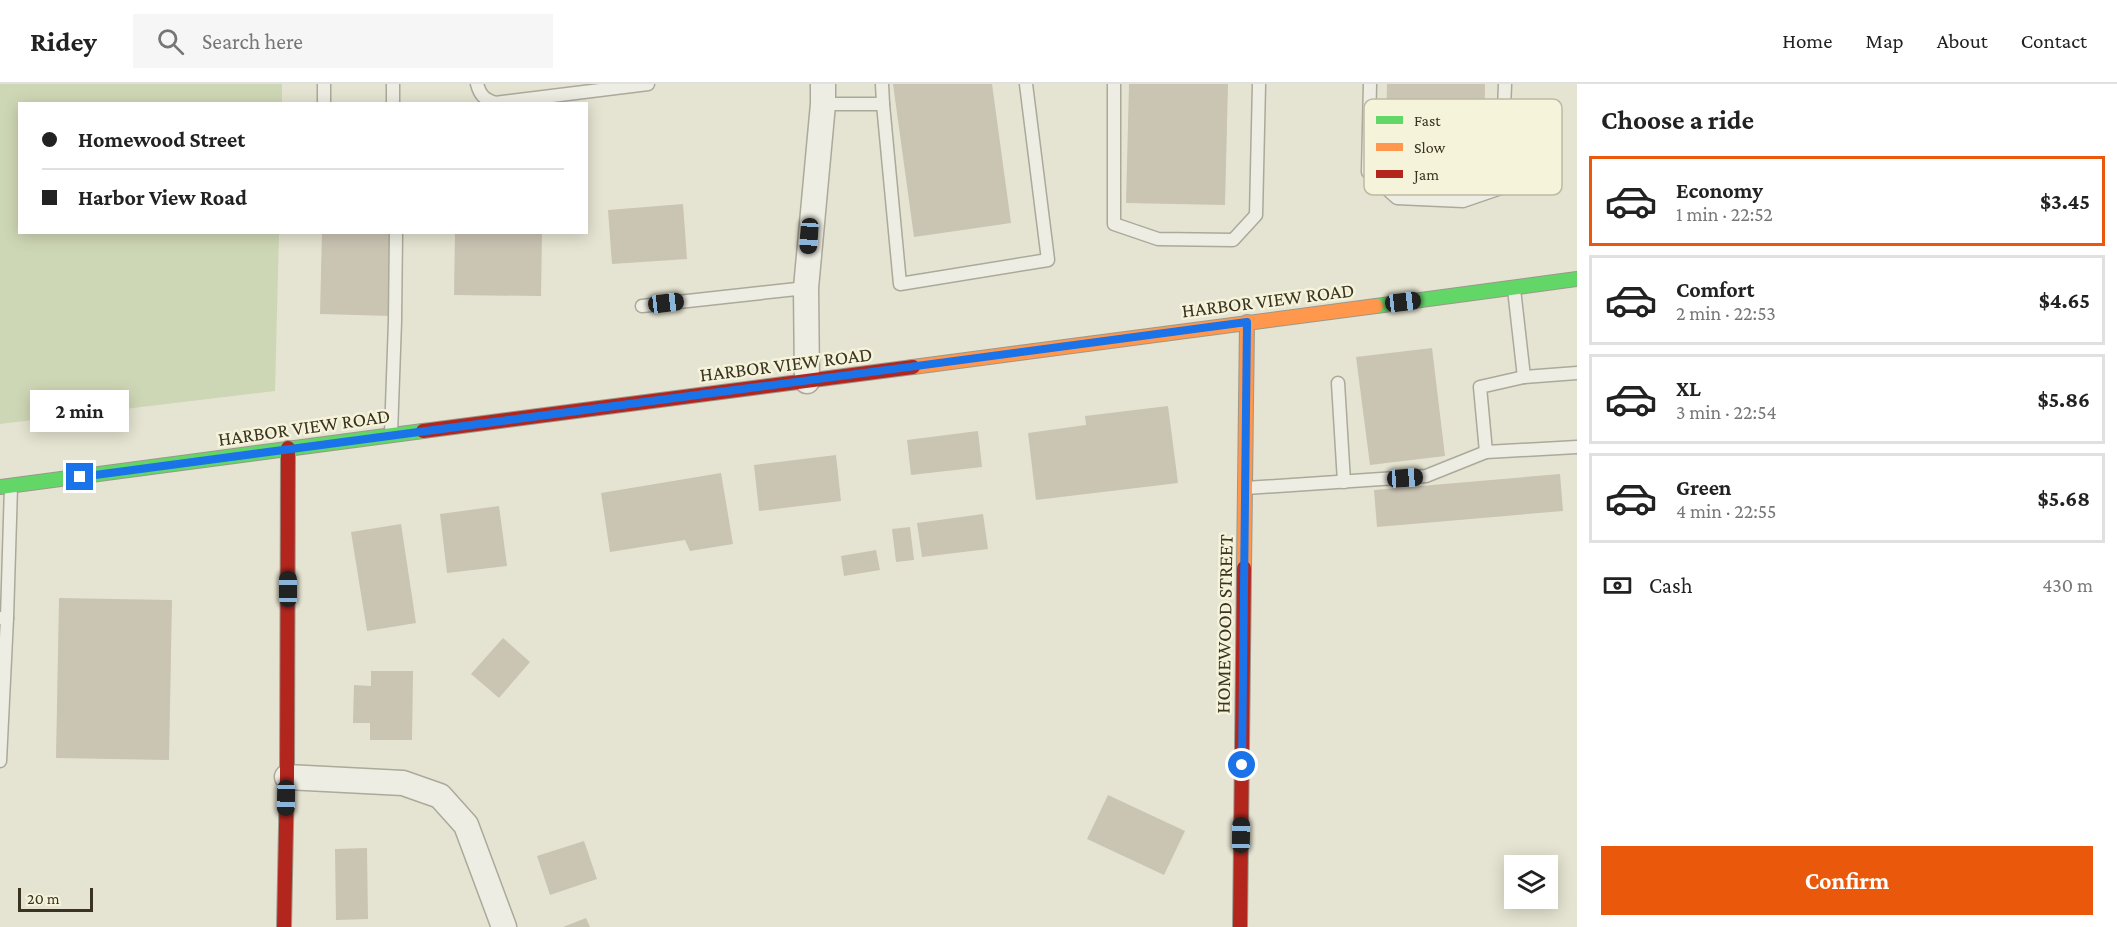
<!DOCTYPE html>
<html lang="en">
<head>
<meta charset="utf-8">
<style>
	:root { --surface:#fff; --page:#f6f6f6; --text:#222; --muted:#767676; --line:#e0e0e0; --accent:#ea580c }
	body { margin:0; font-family:"Crimson Pro",serif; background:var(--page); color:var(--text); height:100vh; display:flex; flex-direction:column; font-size:22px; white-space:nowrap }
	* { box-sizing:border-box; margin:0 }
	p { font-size:20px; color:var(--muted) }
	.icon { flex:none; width:33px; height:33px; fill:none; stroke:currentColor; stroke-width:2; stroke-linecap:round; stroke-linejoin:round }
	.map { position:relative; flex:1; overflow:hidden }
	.drawer { display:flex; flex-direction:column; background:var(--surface); width:540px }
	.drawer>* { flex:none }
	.hud { position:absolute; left:18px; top:18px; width:570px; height:132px; border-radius:0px; box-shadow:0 3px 15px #0003; display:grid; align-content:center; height:132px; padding:0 24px; background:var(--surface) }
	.tools { position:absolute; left:1504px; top:771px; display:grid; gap:12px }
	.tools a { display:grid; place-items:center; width:54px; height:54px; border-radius:0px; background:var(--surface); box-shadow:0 3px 15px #0003; font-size:30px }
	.scale { position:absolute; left:18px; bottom:15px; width:75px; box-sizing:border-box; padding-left:6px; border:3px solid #3b3322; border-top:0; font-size:16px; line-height:21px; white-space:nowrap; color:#3b3322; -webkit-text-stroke:4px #f5f3da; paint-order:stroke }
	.end { position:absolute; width:27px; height:27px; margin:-14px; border:8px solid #1a73e8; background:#fff; box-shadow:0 0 0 3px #fff }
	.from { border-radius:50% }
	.bubble { position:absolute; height:42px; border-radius:0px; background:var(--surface); box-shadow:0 3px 15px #0003; font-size:20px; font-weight:700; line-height:42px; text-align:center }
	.car { position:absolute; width:18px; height:36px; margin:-18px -9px; border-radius:8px; box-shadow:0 0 4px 2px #0007; background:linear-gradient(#222 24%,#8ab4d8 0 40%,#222 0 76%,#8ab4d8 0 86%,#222 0) }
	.hud b { display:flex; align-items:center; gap:21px; height:57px; font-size:22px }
	.hud b+b { border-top:2px solid var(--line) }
	.hud i { width:15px; height:15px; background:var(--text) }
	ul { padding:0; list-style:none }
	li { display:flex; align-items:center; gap:18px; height:90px; margin:0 12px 9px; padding:0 12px; border:3px solid var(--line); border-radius:0px }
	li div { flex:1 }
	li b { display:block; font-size:22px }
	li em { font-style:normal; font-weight:700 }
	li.current { border-color:var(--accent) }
	li>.icon { width:54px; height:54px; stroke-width:1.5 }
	h2 { padding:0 24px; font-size:27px; line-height:72px }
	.pay { display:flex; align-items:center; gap:15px; height:66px; padding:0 24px; font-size:22px }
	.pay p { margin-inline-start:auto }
	.action { display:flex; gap:12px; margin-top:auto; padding:12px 24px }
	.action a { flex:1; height:69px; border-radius:0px; background:var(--accent); color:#fff; font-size:24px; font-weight:700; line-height:69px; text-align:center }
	header { display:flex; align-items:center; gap:36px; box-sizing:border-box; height:84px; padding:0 30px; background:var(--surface); border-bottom:2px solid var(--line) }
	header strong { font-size:28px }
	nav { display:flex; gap:33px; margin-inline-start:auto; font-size:21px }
	.search { width:420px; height:54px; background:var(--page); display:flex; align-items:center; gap:15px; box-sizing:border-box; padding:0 21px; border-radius:0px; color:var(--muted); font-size:22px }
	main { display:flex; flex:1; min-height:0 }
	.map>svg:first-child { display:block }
	.green { fill:#ced7b5 }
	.building { fill:#cac4b3 }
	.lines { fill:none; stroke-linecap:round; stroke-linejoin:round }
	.lane-casing { stroke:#aba99a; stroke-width:15 }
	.street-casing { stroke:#aba99a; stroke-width:27 }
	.fast-casing { stroke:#9b988a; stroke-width:16 }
	.slow-casing { stroke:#9b988a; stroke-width:16 }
	.jam-casing { stroke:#9b988a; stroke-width:16 }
	.lane { stroke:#eeede3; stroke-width:12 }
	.street { stroke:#eeede3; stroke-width:24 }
	.fast { stroke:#63d668; stroke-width:14 }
	.slow { stroke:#ff974d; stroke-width:14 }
	.jam { stroke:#b3261e; stroke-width:14 }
	.route { stroke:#1a73e8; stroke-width:8 }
	.labels { text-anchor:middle; stroke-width:5; stroke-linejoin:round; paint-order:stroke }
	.street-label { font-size:20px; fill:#3b3322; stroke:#f5f3da }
	.key { fill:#f5f3da; stroke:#bdb9a3; stroke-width:1.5 }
	.key-label { font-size:16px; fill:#3b3322 }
</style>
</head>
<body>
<header>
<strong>Ridey</strong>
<div class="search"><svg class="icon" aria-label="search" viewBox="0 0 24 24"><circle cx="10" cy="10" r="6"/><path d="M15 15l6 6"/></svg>Search here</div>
<nav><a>Home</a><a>Map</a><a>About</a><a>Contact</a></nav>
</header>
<main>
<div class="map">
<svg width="1577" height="843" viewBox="0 0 1577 843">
	<rect width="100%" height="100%" fill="#e5e4d2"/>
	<polygon class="green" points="0,0 282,0 282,19 20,20 20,148 279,149 275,307 0,340"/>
	<g class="building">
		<polygon points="893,0 992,0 1011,139 914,153"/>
		<polygon points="1129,0 1228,0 1225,121 1126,119"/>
		<polygon points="1387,0 1485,0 1484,84 1385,82"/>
		<polygon points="683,120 687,175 612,180 608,126"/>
		<polygon points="322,148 393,148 391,232 320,230"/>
		<polygon points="455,148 542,148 541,212 454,211"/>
		<polygon points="1432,264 1445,372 1370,381 1356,273"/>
		<polygon points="1168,322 1178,399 1036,416 1028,349 1086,341 1085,332"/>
		<polygon points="978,347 982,383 911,391 907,356"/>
		<polygon points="836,371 841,417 759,427 754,381"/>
		<polygon points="721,389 733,460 690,467 685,456 610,468 601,409"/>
		<polygon points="1560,390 1563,427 1377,443 1374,406"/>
		<polygon points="499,422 507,482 447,489 440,430"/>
		<polygon points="983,430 988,465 922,473 917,439"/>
		<polygon points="401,440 416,539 367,547 351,448"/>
		<polygon points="910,443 914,476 896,478 892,445"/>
		<polygon points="876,466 880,486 844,492 841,472"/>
		<polygon points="59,514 172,516 169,676 56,674"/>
		<polygon points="503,554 530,578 499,614 471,590"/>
		<polygon points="371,587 413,587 412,656 370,656 370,639 353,639 354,601 371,602"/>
		<polygon points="1108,711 1185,747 1164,791 1087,755"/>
		<polygon points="584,757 597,795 550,811 537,772"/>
		<polygon points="367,764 368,835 336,836 335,765"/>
		<polygon points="586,834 590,843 563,843"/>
	</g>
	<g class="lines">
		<g class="lane-casing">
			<g id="lane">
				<polyline points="324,0 324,20"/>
				<path d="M477,0c3,11 7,15 18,19l153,-19"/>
				<polyline points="882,0 883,20"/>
				<polyline points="1114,0 1114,140 1158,155 1233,156 1256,131 1259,0"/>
				<polyline points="1370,0 1368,88 1397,114 1463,117 1501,104 1505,0"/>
				<polyline points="393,20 393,0"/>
				<polyline points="823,20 883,20 900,200 1048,176 1026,0"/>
				<polyline points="642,222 806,204"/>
				<polyline points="1524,293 1577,289"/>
				<polyline points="1338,299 1344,398"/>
				<polyline points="391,350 395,237 396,148"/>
				<polyline points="1486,368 1577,363"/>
				<polyline points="1246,404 1426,392 1486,368 1480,303 1524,293 1514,205"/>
				<polyline points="1,534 7,534 11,402"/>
				<polyline points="0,677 7,534"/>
			</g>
		</g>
		<g class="street-casing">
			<g id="street">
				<polyline points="807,297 806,204 823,20 823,0"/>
				<polyline points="287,693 403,699 440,712 466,741 504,843"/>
			</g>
		</g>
		<g class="fast-casing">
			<g id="fast">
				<polyline points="1376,222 1577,195"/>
				<polyline points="0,403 423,347"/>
			</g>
		</g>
		<g class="slow-casing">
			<g id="slow">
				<polyline points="913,283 1376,222"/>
				<polyline points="1244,484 1247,238"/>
			</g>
		</g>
		<g class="jam-casing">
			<g id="jam">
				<polyline points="423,347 913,283"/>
				<polyline points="284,843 287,693 288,364"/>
				<polyline points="1240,843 1244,484"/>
			</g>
		</g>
		<use href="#lane" class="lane"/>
		<use href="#street" class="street"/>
		<use href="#fast" class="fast"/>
		<use href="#slow" class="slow"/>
		<use href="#jam" class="jam"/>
	</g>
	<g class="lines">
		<polyline class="route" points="80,393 1247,238 1242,681"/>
	</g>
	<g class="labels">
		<g class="street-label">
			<text transform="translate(1268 216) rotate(-7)" y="7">HARBOR VIEW ROAD</text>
			<text transform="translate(786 280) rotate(-7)" y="7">HARBOR VIEW ROAD</text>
			<text transform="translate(304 343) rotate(-8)" y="7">HARBOR VIEW ROAD</text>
			<text transform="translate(1224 540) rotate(-89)" y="7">HOMEWOOD STREET</text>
		</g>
	</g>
	<rect x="1364" y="15" width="198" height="96" rx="9" class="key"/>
	<rect x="1376" y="32" width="27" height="8" fill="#63d668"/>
	<rect x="1376" y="59" width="27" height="8" fill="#ff974d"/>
	<rect x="1376" y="86" width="27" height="8" fill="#b3261e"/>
	<g class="key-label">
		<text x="1414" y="42">Fast</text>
		<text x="1414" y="69">Slow</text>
		<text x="1414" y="96">Jam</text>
	</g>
</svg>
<div class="tools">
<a><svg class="icon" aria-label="layers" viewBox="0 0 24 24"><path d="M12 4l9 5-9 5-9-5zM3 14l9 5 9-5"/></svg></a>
</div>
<div class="scale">20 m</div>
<i class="end from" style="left:1242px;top:681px"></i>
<i class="end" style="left:80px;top:393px"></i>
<div class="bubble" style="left:30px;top:306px;width:99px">2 min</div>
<i class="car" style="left:809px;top:152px;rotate:184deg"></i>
<i class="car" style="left:1403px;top:218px;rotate:83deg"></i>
<i class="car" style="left:666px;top:219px;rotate:83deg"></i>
<i class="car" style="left:1405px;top:394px;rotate:86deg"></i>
<i class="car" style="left:288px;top:505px;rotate:0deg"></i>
<i class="car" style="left:286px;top:714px;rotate:181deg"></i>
<i class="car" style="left:1241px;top:751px;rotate:1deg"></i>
<div class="hud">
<b><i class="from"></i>Homewood Street</b>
<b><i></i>Harbor View Road</b>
</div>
</div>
<section class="drawer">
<h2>Choose a ride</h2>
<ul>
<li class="current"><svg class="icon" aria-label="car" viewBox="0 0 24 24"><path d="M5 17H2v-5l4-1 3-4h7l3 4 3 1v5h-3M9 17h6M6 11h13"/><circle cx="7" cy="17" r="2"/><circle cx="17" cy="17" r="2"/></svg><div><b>Economy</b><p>1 min · 22:52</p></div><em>$3.45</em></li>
<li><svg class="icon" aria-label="car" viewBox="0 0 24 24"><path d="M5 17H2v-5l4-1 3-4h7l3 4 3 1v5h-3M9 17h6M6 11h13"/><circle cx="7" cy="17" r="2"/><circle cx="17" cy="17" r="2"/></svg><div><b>Comfort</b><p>2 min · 22:53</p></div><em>$4.65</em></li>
<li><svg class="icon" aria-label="car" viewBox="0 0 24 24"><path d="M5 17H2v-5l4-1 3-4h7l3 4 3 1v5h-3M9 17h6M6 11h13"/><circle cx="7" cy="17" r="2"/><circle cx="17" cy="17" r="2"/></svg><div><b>XL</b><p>3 min · 22:54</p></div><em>$5.86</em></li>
<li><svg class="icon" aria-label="car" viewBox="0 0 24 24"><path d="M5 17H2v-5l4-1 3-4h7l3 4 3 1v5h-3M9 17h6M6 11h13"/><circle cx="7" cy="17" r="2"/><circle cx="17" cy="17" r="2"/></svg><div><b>Green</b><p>4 min · 22:55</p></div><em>$5.68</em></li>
</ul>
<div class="pay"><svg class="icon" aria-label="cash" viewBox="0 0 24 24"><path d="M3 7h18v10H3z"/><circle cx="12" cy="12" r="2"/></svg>Cash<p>430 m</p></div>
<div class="action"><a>Confirm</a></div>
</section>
</main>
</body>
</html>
